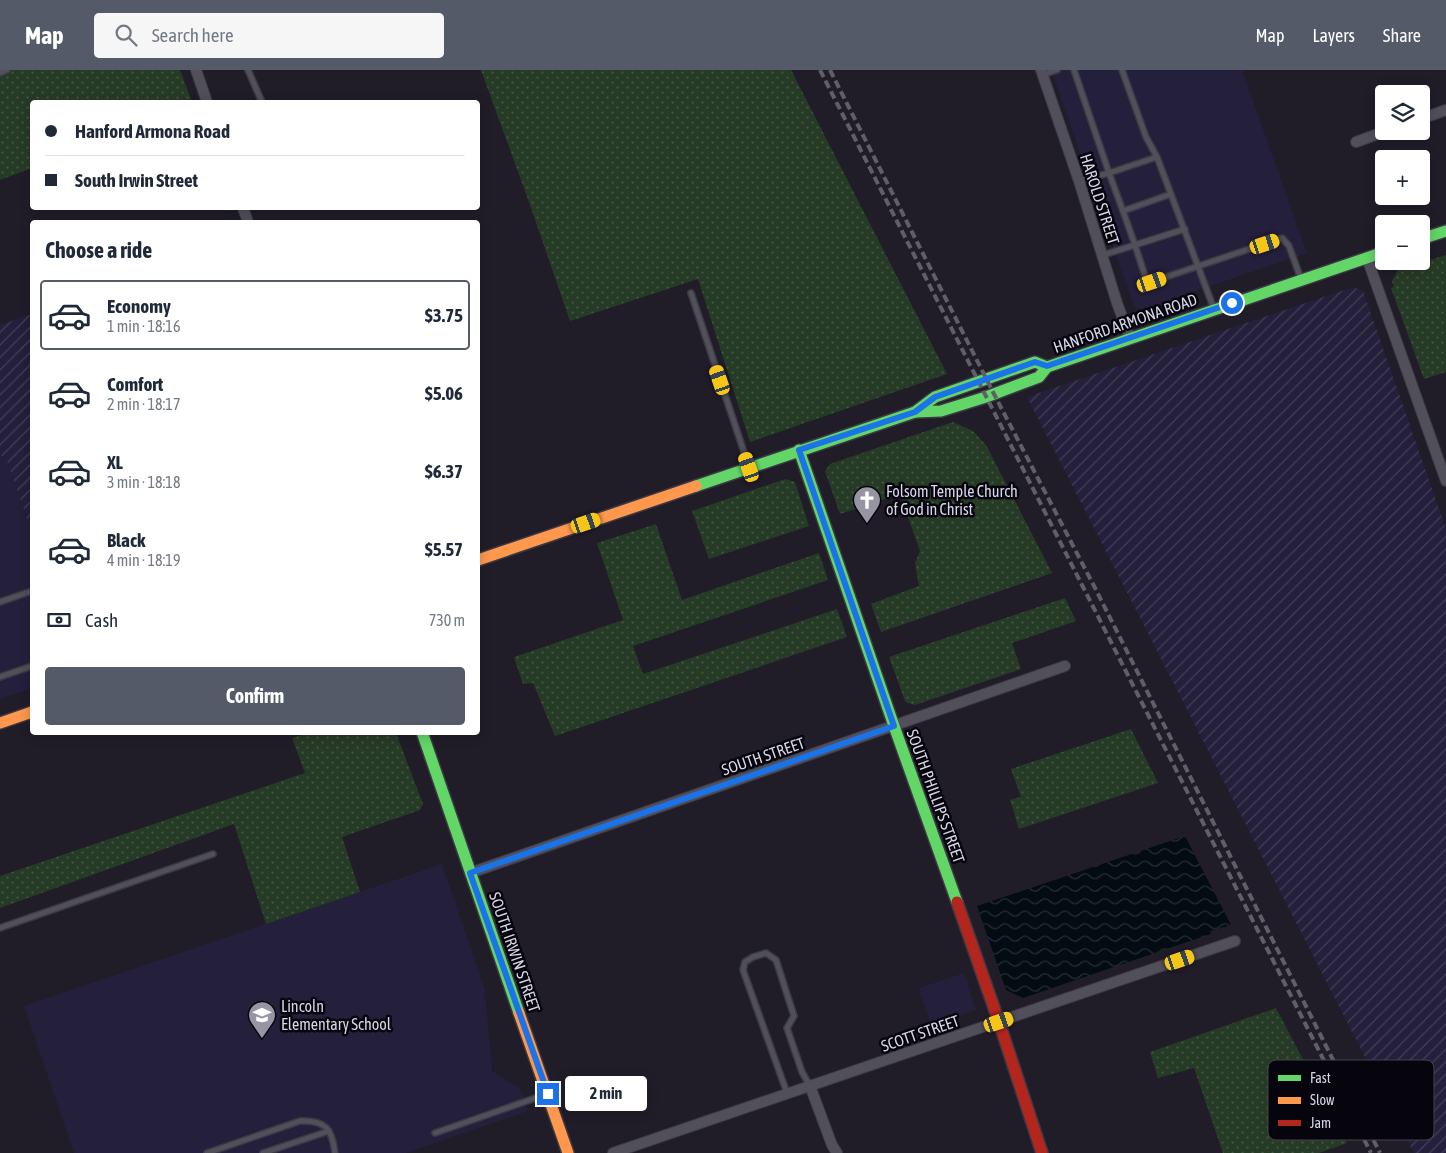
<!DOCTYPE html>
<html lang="en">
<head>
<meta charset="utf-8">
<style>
	:root { --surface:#fff; --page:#f6f6f7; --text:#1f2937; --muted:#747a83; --line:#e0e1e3; --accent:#555a68 }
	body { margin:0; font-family:"Asap Condensed",sans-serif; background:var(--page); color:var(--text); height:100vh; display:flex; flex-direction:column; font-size:19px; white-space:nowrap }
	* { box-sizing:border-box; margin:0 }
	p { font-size:16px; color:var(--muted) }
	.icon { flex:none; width:28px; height:28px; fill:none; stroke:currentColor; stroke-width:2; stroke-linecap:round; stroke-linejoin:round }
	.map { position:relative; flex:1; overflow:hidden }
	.details { position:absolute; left:30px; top:150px; width:450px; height:515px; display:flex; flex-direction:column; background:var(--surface); border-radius:5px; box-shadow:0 2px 12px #0003 }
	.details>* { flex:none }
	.banner { position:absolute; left:30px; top:30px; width:450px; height:110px; border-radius:5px; box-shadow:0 2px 12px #0003; display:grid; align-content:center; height:110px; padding:0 15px; background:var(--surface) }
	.tools { position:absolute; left:1375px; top:15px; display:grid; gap:10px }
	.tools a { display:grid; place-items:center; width:55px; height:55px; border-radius:5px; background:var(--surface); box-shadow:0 2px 12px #0003; font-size:25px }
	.end { position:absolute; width:22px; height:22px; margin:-11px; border:6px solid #1a73e8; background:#fff; box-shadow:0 0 0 2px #fff }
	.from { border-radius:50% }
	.bubble { position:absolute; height:35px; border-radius:5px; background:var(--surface); box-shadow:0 2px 12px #0003; font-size:16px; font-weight:700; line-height:35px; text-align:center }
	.car { position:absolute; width:15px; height:30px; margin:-15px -8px; border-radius:6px; box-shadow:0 0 4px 1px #0007; background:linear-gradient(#f5c518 24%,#345 0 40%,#f5c518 0 76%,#345 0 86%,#f5c518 0) }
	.banner b { display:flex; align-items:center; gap:18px; height:48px; font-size:19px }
	.banner b+b { border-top:1px solid var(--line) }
	.banner i { width:12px; height:12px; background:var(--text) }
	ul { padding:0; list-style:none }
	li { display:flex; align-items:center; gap:15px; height:70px; margin:0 10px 8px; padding:0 5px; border:2px solid transparent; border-radius:5px }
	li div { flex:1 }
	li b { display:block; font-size:19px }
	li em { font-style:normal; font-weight:700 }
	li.selected { border-color:var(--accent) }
	li>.icon { width:45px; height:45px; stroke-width:1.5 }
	h2 { padding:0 15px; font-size:22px; line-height:60px }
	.pay { display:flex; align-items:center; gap:12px; height:55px; padding:0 15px; font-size:19px }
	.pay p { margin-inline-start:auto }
	.action { display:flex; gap:10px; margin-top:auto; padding:10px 15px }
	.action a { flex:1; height:58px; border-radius:5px; background:var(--accent); color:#fff; font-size:20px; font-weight:700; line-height:58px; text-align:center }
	header { display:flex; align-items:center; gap:30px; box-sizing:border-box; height:70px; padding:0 25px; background:var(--accent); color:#fff }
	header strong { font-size:24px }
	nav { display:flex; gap:28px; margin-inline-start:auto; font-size:18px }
	.search { width:350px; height:45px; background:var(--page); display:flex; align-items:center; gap:12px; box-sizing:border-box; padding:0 18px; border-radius:5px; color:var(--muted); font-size:19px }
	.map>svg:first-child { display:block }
	.built { fill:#241f3b }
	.industrial { fill:url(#industrial-furrows) }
	.grass { fill:url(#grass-dots) }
	.water { fill:url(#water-waves) }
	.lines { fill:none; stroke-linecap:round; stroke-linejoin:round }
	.lane-casing { stroke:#3b3944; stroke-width:8 }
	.street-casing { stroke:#3b3944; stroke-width:12 }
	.fast-casing { stroke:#3b3944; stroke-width:14 }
	.slow-casing { stroke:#3b3944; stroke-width:14 }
	.jam-casing { stroke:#3b3944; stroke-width:14 }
	.lane { stroke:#514f5a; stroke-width:5 }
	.street { stroke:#514f5a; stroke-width:10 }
	.fast { stroke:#63d668; stroke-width:11 }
	.slow { stroke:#ff974d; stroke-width:11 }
	.jam { stroke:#b3261e; stroke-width:11 }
	.rail { stroke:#605e68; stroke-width:4; stroke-dasharray:8 4; stroke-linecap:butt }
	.route { stroke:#1a73e8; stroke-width:6 }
	.labels { text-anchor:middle; stroke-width:5; stroke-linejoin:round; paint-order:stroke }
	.street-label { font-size:16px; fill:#d7d5e6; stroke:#06050e }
	.poi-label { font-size:16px; fill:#d7d5e6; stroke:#06050e; text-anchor:start }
	.key { fill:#06050e; stroke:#45434f; stroke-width:1 }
	.key-label { font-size:14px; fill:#d7d5e6 }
</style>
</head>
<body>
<header>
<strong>Map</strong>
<div class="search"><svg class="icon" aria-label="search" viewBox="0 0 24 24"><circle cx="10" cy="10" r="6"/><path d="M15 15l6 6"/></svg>Search here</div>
<nav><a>Map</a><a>Layers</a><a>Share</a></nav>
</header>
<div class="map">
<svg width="1446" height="1083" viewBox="0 0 1446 1083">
	<defs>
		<pattern id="industrial-furrows" width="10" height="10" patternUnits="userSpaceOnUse" patternTransform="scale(1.25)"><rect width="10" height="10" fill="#241f3b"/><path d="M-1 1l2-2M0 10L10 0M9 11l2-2" fill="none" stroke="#433f57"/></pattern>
		<pattern id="grass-dots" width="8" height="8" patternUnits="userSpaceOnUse" patternTransform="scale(1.25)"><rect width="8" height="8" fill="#263b25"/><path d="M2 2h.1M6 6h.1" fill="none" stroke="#455645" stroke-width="1.8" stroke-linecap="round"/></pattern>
		<pattern id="water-waves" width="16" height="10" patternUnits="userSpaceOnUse" patternTransform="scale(1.25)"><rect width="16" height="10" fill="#030c13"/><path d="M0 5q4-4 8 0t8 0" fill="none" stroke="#272e35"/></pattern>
	</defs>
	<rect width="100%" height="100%" fill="#201d29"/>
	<g class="built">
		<polygon points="1051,0 1242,0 1307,183 1141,240 1134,236"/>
		<polygon points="0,385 6,388 32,463 32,618 0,629"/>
		<polygon points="442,794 485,920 492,1001 522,1020 528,1041 406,1083 74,1083 24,936"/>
		<polygon points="964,903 976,940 931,956 919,918"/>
	</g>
	<g class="industrial">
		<polygon points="1353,217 1363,221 1446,459 1446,1083 1414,1083 1027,327"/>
		<polygon points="32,244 32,463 6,388 0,385 0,255"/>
	</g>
	<g class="grass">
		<polygon points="0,0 180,0 192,32 32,32 32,98 0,110"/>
		<polygon points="481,0 791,0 947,304 750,372 698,209 570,251 529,132"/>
		<polygon points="1446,185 1446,302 1424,309 1391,218 1394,217 1392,211 1398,200"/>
		<polygon points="953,352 973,361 986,375 1052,503 881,562 871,534 919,516 915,493 920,481 900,424 840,444 825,401 830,394"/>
		<polygon points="785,409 795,412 809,456 709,489 692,441"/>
		<polygon points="656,454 682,530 819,483 828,510 633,576 643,604 837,539 847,567 555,666 533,613 523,614 514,587 623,550 597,473"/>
		<polygon points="1065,528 1076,551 1012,573 1021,599 915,635 908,633 905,631 889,587"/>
		<polygon points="1131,659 1158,713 1019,759 1010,730 1021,727 1011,699"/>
		<polygon points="308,663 396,663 423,734 420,740 342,767 360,822 266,854 234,754 0,838 0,806 305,703 292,668"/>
		<polygon points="1276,938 1347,1073 1319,1083 1223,1083 1194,998 1158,1008 1150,982"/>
	</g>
	<polygon class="water" points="1185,766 1231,855 1210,861 1211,864 1023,928 1006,920 977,836"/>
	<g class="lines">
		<g class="lane-casing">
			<g id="lane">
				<polyline points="248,0 262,32"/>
				<polyline points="1074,0 1109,103 1157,87"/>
				<polyline points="1122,0 1146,67 1157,87 1214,239"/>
				<polyline points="0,3 7,0"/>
				<polyline points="1042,5 1057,0"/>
				<polyline points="1079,111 1109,103 1123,141 1171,124"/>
				<polyline points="1123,141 1135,175 1185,159"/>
				<polyline points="1103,185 1135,175 1147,212 1151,212 1282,168 1289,176 1301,209"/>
				<polyline points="691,223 749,397"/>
				<polyline points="0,532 32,521"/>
				<polyline points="0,607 32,596"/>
				<polyline points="0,858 213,784"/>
				<polyline points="787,1023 743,900 745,892 753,887 766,883 776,890 794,946 787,958 802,1002 810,1016"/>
				<polyline points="435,1063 547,1024"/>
				<path d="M207,1083l93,-32c25,-1 32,7 35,32"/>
				<polyline points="263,1083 329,1061"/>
			</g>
		</g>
		<g class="street-casing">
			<g id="street">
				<polyline points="196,0 207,32"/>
				<polyline points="1041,0 1079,111 1117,233 1130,268"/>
				<polyline points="1421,49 1446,40"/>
				<polyline points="1356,72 1386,61"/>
				<polyline points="243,138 248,152"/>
				<polyline points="1367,188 1446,411"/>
				<polyline points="470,803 1065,596"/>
				<polyline points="810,1016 832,1075 837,1083"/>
				<polyline points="613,1083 1235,871"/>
			</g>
		</g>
		<g class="fast-casing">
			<g id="fast">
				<polyline points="1421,169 1446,161"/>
				<polyline points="915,342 941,341 986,327 1039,307 1047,297 1384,182"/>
				<polyline points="799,380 894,656 957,832"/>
				<polyline points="696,416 915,342 935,327 1035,292 1047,297"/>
				<polyline points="422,662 519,943"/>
			</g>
		</g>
		<g class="slow-casing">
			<g id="slow">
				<polyline points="478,490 696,416"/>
				<polyline points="0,653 32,642"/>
				<polyline points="519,943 568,1083"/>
			</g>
		</g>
		<g class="jam-casing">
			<polyline id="jam" points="957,832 999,952 1042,1083"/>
		</g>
		<use href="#lane" class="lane"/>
		<use href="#street" class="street"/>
		<use href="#fast" class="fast"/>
		<use href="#slow" class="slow"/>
		<use href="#jam" class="jam"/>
		<g class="rail">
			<polyline points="820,0 1371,1083"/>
			<polyline points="830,0 994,324 1094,516 1380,1083"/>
		</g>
	</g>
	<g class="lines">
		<polyline class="route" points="548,1024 470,803 894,656 799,380 915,342 935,327 1035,292 1047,296 1232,233"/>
	</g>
	<defs>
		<g id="church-pin" transform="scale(1.4375)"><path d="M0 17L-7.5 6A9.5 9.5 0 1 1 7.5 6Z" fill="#9795a4" stroke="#06050e"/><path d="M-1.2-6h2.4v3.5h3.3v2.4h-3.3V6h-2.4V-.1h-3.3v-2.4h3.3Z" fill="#fff"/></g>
		<g id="school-pin" transform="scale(1.4375)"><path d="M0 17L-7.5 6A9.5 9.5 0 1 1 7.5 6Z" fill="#9795a4" stroke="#06050e"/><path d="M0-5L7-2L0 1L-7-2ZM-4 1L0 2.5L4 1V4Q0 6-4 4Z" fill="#fff"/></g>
	</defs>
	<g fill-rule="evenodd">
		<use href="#church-pin" x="867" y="430"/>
		<use href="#school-pin" x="262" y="945"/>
	</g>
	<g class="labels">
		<g class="street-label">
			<text transform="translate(1100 129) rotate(72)" y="6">HAROLD STREET</text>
			<text transform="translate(1125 253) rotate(-19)" y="6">HANFORD ARMONA ROAD</text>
			<text transform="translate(763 686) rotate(-19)" y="6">SOUTH STREET</text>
			<text transform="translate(936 726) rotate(70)" y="6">SOUTH PHILLIPS STREET</text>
			<text transform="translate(515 882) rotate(71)" y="6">SOUTH IRWIN STREET</text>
			<text transform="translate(920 963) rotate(-19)" y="6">SCOTT STREET</text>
		</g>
		<g class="poi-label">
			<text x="886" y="427">Folsom Temple Church<tspan x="886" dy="18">of God in Christ</tspan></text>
			<text x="281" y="942">Lincoln<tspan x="281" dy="18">Elementary School</tspan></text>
		</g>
	</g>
	<rect x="1268" y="990" width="166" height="80" rx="8" class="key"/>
	<rect x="1278" y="1005" width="23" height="6" fill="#63d668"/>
	<rect x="1278" y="1027" width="23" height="7" fill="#ff974d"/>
	<rect x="1278" y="1050" width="23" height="6" fill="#b3261e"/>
	<g class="key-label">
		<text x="1310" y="1013">Fast</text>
		<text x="1310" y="1035">Slow</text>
		<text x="1310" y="1058">Jam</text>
	</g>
</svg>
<div class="tools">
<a><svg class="icon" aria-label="layers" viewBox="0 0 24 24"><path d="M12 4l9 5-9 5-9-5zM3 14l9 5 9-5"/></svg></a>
<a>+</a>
<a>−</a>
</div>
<i class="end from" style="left:1232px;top:233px"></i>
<i class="end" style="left:548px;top:1024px"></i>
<div class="bubble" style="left:565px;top:1006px;width:82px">2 min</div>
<i class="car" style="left:1265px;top:174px;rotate:72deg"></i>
<i class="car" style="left:1152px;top:212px;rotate:71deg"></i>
<i class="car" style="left:720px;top:310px;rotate:341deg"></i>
<i class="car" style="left:749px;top:397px;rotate:341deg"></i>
<i class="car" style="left:586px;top:453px;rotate:71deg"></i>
<i class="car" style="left:1180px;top:890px;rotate:71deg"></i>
<i class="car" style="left:999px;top:952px;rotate:71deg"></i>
<div class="banner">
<b><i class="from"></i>Hanford Armona Road</b>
<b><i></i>South Irwin Street</b>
</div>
<section class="details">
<h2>Choose a ride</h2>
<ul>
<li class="selected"><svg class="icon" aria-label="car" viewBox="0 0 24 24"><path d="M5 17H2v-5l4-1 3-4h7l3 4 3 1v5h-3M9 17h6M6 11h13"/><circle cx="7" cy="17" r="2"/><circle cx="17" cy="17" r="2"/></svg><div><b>Economy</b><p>1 min · 18:16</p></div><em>$3.75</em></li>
<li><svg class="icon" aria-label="car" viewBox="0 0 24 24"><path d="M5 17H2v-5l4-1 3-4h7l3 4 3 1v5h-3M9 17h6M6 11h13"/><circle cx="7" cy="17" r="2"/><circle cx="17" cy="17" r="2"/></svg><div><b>Comfort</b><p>2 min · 18:17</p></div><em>$5.06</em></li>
<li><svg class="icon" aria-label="car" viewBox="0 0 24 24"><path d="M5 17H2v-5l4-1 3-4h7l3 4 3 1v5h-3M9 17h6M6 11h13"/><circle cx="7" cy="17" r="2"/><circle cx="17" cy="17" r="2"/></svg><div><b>XL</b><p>3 min · 18:18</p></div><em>$6.37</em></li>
<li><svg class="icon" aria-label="car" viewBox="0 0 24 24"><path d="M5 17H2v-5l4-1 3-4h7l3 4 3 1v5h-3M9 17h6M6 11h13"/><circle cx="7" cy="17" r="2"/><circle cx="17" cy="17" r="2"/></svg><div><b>Black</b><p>4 min · 18:19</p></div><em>$5.57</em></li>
</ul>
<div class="pay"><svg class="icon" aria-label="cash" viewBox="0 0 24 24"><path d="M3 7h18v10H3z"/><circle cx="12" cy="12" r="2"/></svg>Cash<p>730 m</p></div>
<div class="action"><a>Confirm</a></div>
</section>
</div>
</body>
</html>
